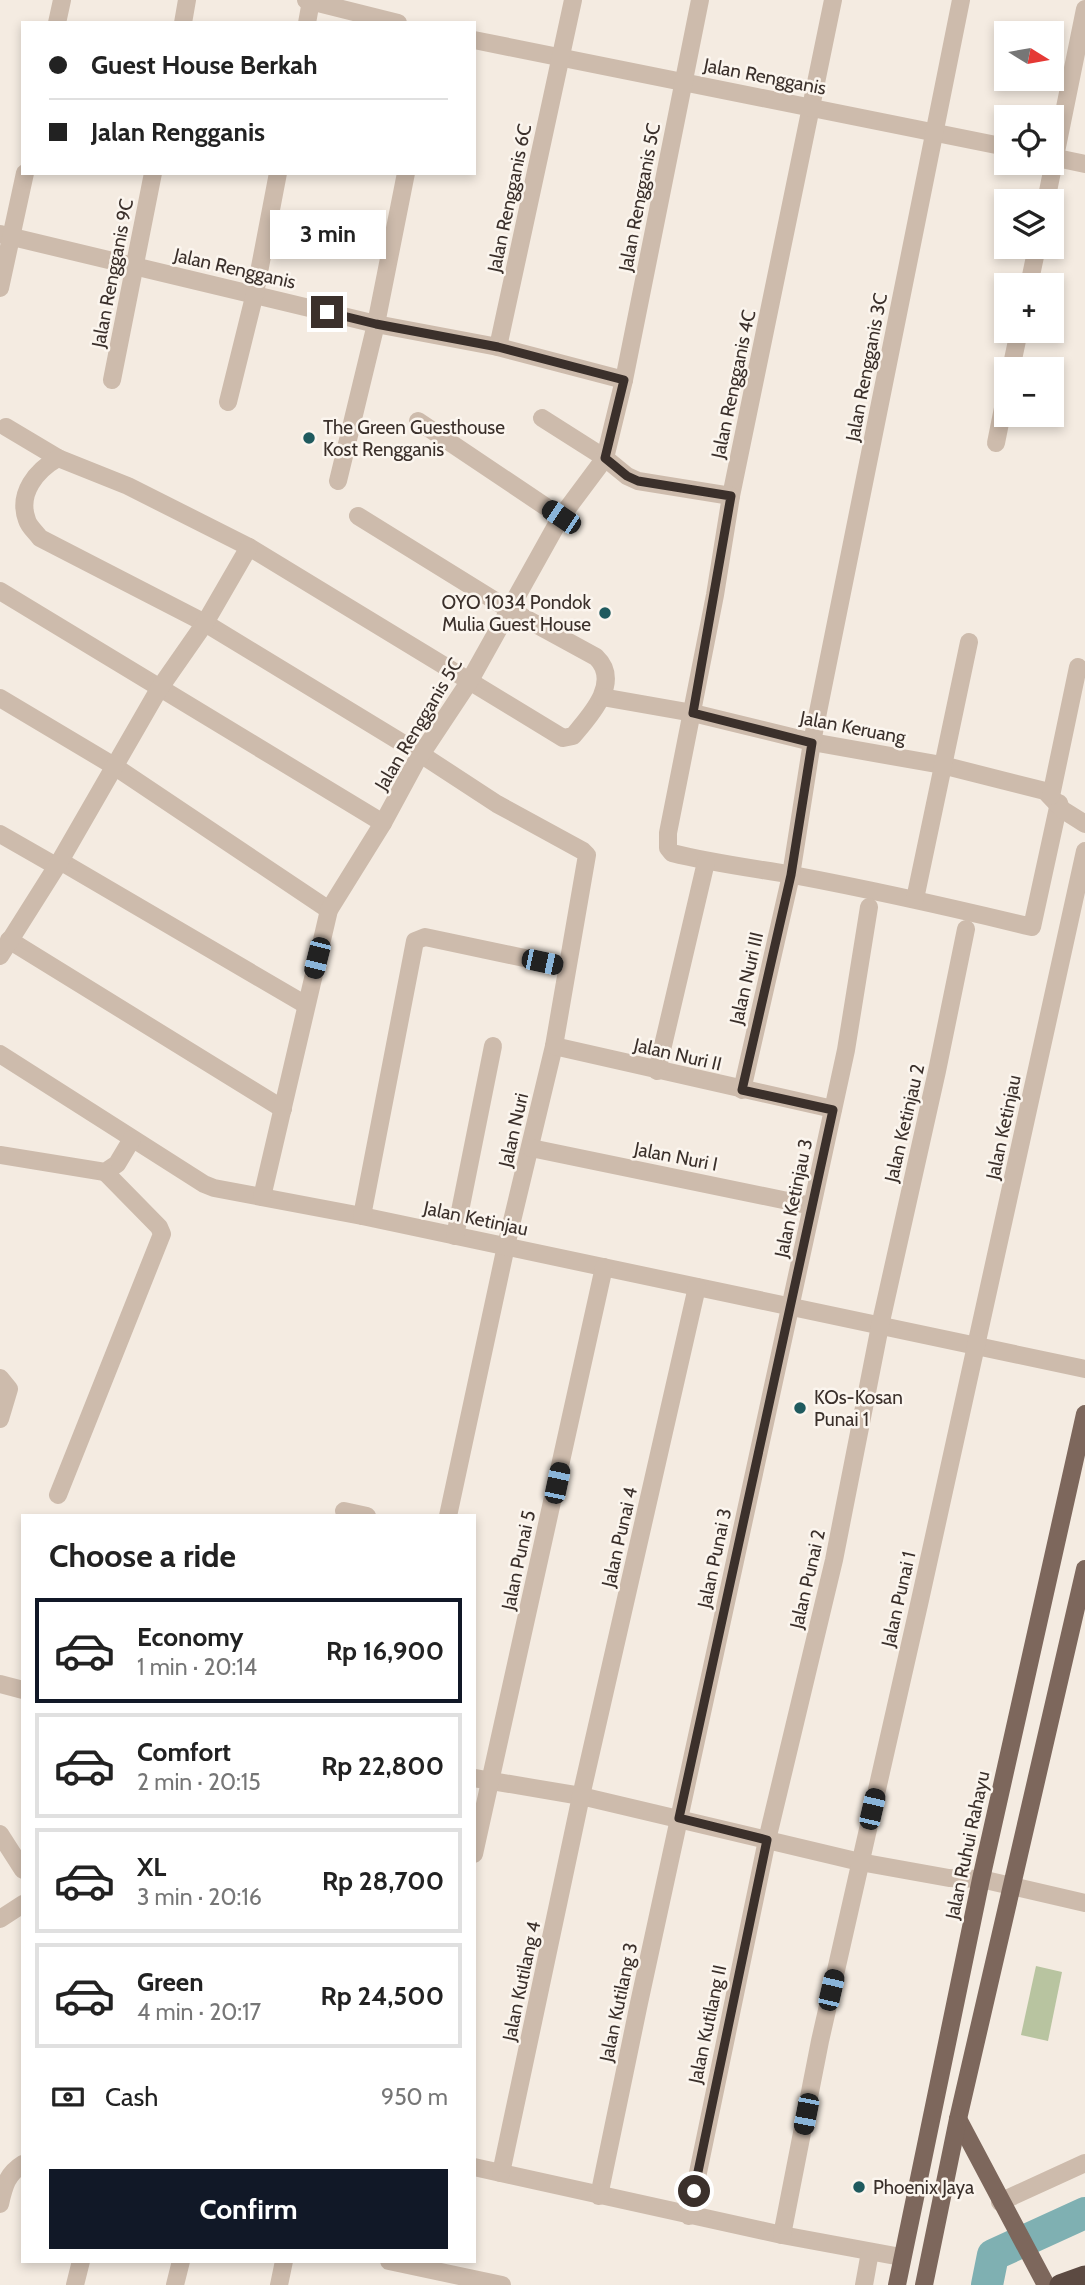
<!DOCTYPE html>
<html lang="en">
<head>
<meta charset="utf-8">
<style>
	:root { --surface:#fff; --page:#f2f2f2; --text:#222; --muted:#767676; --line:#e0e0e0; --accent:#111827 }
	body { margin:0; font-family:Cabin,sans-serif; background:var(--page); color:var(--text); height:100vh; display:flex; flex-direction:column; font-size:26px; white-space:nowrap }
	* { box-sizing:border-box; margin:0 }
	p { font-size:23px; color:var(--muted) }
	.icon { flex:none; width:38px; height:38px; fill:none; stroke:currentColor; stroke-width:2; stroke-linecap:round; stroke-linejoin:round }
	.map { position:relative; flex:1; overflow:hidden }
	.side { position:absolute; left:21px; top:1514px; width:455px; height:749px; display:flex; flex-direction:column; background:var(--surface); border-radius:0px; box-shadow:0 4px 10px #0003 }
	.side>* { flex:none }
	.hud { position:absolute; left:21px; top:21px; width:455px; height:154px; border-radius:0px; box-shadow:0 4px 10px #0003; display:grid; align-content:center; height:154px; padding:0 28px; background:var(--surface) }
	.needle { width:46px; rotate:101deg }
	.fabs { position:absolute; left:994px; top:21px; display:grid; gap:14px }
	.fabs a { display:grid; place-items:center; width:70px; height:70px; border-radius:0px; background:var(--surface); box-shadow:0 4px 10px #0003; font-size:35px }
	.end { position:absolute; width:32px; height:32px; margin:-16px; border:9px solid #3b302b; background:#fff; box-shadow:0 0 0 4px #fff }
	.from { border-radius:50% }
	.bubble { position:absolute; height:49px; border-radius:0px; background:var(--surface); box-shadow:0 4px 10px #0003; font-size:23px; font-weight:800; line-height:49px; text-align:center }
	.car { position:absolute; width:21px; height:42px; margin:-21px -10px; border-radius:9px; box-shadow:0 0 5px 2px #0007; background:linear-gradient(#222 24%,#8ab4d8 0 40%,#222 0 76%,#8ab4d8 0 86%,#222 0) }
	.hud b { display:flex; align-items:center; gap:24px; height:66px; font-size:26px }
	.hud b+b { border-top:2px solid var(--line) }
	.hud i { width:18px; height:18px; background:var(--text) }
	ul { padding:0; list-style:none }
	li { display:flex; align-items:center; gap:21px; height:105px; margin:0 14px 10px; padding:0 14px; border:4px solid var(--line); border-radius:0px }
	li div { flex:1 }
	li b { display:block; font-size:26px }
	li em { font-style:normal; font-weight:800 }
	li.on { border-color:var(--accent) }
	li>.icon { width:63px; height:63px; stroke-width:1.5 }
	h2 { padding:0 28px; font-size:32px; line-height:84px }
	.pay { display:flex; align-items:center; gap:18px; height:77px; padding:0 28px; font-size:26px }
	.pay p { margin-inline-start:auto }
	.action { display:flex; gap:14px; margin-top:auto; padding:14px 28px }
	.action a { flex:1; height:80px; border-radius:0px; background:var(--accent); color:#fff; font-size:28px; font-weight:800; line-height:80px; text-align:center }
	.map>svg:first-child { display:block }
	.green { fill:#b8c4a0 }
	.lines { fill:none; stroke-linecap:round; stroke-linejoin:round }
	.river { stroke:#7fb0b2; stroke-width:32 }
	.minor { stroke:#cdbbac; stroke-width:18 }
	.major { stroke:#7d675c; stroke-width:18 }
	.highway { stroke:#5c4a42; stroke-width:21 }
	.route { stroke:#3b302b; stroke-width:9 }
	.poi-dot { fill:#1f5a5e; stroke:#fbf5ee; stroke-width:2.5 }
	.labels { text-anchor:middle; stroke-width:5; stroke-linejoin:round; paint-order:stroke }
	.street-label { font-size:19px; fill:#3b302b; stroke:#fbf5ee }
	.poi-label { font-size:19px; fill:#3b302b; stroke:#fbf5ee; text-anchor:start }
</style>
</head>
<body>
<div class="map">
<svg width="1085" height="2285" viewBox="0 0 1085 2285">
	<rect width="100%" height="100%" fill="#f4ebe1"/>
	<polygon class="green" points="1036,1966 1062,1972 1048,2041 1021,2035"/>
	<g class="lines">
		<polyline class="river" points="987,2285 993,2255 1085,2213"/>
		<g class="minor">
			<polyline points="306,0 398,23"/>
			<path d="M833,0l-102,496 -16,99 -47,238v15l4,5c40,10 80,15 121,22 80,15 160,33 239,52l27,-124"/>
			<polyline points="57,23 62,0"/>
			<polyline points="183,23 187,0"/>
			<polyline points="307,23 311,1"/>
			<polyline points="474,40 1006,147"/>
			<polyline points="1052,157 1085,164"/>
			<polyline points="1046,201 1085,9"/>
			<polyline points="0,234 376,324 498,347 624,380"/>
			<polyline points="1029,285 1037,247"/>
			<polyline points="0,288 25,173"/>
			<polyline points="498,347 573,0"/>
			<polyline points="1011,369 1019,331"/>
			<polyline points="112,380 153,173"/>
			<polyline points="228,402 255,293 278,173"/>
			<polyline points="542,418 605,458 627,476 638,481 731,496"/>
			<polyline points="418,421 561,517"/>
			<path d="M6,427l52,31 70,28 121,61 314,191 10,-2c17,-20 49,-54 23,-79l-86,-47 -152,-94"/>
			<polyline points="996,443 1006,393"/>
			<path d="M58,458c-21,12 -41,35 -31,62 2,7 9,12 13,18l165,85 217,132 75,49 86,47 4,4 -33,191 -48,200 -58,270"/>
			<polyline points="338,481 376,324 406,173"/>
			<polyline points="0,591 383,823"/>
			<polyline points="602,697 693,713 812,742 942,765 1045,791 1063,810 1085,824"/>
			<polyline points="0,698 114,766 329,910"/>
			<polyline points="1051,796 1078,667"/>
			<polyline points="0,834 56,866"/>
			<polyline points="60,861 306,1005"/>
			<polyline points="915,899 969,642"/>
			<polyline points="9,940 283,1109"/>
			<polyline points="0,956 60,861 159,689 205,623 249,547"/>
			<polyline points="554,1046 833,1109"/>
			<polyline points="0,1054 204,1184 214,1188 362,1216 1085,1369"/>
			<polyline points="657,1071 706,862"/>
			<polyline points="742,1090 791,875 812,742 961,0"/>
			<polyline points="531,1148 812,1206"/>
			<polyline points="0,1155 105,1172 117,1164 132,1139"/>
			<polyline points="262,1197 329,910 383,823 416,762 469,682 561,517 605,458 624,380 700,0"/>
			<polyline points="362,1216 415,941 425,937 567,967"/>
			<polyline points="455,1236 493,1046"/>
			<polyline points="0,1378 9,1389 0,1419"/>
			<polyline points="58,1495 162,1234 159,1227 105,1172"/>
			<polyline points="344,1511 367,1516"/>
			<polyline points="0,1684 23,1690"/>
			<polyline points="474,1778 581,1796 860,1862 949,1878 981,1879 1085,1903"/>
			<polyline points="0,1834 23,1870"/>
			<polyline points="474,1854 604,1267"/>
			<polyline points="0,1919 23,1904"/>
			<polyline points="474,2167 782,2235 901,2257"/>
			<polyline points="501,2173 581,1796 697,1287"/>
			<polyline points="599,2196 639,2003 846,1050 869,907"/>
			<polyline points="1000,2202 1085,2163"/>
			<path d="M0,2204c4,-18 7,-30 23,-40"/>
			<polyline points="689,2216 767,1840 834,1560 880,1326 937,1071 966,929"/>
			<polyline points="782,2235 820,2041 920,1600 1085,851"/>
			<polyline points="389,2261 502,2285"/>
			<polyline points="75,2285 81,2261"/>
			<polyline points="175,2285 181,2261"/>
			<polyline points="279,2285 284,2261"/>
			<polyline points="864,2285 870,2252"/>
		</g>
		<g class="major">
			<polyline points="958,2119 1046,2285"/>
			<polyline points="897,2285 981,1879 1085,1414"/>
			<polyline points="924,2285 958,2119 1085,1569"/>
		</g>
		<polyline class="highway" points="1060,2285 1085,2276"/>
	</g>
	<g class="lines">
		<polyline class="route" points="327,312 376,324 498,347 624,380 605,458 627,476 638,481 731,496 693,713 812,743 791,875 742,1090 833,1110 679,1818 767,1840 694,2191"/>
	</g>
	<g class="poi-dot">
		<circle cx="309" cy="438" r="7"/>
		<circle cx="605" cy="613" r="7"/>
		<circle cx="800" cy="1408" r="7"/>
		<circle cx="859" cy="2187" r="7"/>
	</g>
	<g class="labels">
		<g class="street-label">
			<text transform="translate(765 76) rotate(11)" y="7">Jalan Rengganis</text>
			<text transform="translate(639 197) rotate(-79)" y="7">Jalan Rengganis 5C</text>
			<text transform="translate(509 198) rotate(-78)" y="7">Jalan Rengganis 6C</text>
			<text transform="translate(235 268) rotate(13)" y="7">Jalan Rengganis</text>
			<text transform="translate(112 273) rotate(-79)" y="7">Jalan Rengganis 9C</text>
			<text transform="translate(866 367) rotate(-79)" y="7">Jalan Rengganis 3C</text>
			<text transform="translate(733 384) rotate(-78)" y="7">Jalan Rengganis 4C</text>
			<text transform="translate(418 724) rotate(-59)" y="7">Jalan Rengganis 5C</text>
			<text transform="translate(853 727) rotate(11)" y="7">Jalan Keruang</text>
			<text transform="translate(746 978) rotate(-77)" y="7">Jalan Nuri III</text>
			<text transform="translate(678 1054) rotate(13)" y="7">Jalan Nuri II</text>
			<text transform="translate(904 1123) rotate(-77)" y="7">Jalan Ketinjau 2</text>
			<text transform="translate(1003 1127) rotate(-78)" y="7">Jalan Ketinjau</text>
			<text transform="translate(513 1130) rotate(-77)" y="7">Jalan Nuri</text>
			<text transform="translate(676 1156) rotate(11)" y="7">Jalan Nuri I</text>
			<text transform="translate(793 1198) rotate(-78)" y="7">Jalan Ketinjau 3</text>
			<text transform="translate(476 1218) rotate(12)" y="7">Jalan Ketinjau</text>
			<text transform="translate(619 1537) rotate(-77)" y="7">Jalan Punai 4</text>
			<text transform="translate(714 1558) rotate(-78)" y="7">Jalan Punai 3</text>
			<text transform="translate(518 1560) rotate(-78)" y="7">Jalan Punai 5</text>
			<text transform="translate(807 1579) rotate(-77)" y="7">Jalan Punai 2</text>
			<text transform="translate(898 1599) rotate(-77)" y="7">Jalan Punai 1</text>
			<text transform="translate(967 1845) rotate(-78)" y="7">Jalan Ruhui Rahayu</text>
			<text transform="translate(521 1981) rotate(-78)" y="7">Jalan Kutilang 4</text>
			<text transform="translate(618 2002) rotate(-78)" y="7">Jalan Kutilang 3</text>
			<text transform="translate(707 2024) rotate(-78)" y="7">Jalan Kutilang II</text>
		</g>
		<g class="poi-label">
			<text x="323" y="434">The Green Guesthouse<tspan x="323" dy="22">Kost Rengganis</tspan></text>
			<text x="591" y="609" text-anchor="end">OYO 1034 Pondok<tspan x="591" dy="22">Mulia Guest House</tspan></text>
			<text x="814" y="1404">KOs-Kosan<tspan x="814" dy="22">Punai 1</tspan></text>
			<text x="873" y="2194">Phoenix Jaya</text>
		</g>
	</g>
</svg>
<div class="fabs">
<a><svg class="needle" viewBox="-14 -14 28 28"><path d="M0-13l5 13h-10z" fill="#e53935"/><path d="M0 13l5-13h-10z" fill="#767676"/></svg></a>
<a><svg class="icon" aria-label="locate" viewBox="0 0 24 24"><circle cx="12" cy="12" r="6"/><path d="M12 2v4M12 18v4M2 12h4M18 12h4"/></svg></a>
<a><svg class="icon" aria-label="layers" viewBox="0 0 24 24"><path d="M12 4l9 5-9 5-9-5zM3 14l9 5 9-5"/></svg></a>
<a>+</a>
<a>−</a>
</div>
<i class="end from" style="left:694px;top:2191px"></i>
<i class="end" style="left:327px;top:312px"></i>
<div class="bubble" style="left:270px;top:210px;width:116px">3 min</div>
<i class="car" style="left:561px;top:517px;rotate:304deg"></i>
<i class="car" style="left:317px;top:958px;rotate:194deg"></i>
<i class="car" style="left:542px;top:962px;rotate:102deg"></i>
<i class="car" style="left:557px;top:1483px;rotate:12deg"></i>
<i class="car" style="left:872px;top:1809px;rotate:13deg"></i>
<i class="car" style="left:831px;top:1990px;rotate:13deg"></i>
<i class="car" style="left:806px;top:2114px;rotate:191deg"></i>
<div class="hud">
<b><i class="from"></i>Guest House Berkah</b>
<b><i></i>Jalan Rengganis</b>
</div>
<section class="side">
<h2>Choose a ride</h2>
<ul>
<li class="on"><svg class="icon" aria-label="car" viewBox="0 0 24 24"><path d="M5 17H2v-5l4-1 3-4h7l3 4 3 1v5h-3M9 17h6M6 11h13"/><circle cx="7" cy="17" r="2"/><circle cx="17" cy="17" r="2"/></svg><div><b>Economy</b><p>1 min · 20:14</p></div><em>Rp 16,900</em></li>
<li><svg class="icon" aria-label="car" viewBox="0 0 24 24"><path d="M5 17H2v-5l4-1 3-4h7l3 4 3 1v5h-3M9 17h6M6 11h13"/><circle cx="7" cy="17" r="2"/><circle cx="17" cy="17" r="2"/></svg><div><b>Comfort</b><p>2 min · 20:15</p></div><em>Rp 22,800</em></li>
<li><svg class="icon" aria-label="car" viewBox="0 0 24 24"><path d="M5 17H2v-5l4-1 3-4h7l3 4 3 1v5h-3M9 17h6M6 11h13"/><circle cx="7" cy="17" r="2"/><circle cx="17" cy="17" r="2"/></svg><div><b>XL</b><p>3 min · 20:16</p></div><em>Rp 28,700</em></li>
<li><svg class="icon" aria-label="car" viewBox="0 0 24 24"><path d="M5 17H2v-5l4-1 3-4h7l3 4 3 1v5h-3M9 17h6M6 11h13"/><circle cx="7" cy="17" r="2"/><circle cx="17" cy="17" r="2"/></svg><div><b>Green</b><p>4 min · 20:17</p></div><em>Rp 24,500</em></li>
</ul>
<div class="pay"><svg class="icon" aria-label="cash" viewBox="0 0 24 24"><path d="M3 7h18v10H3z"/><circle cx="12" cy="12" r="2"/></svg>Cash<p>950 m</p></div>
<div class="action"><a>Confirm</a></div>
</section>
</div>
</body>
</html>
